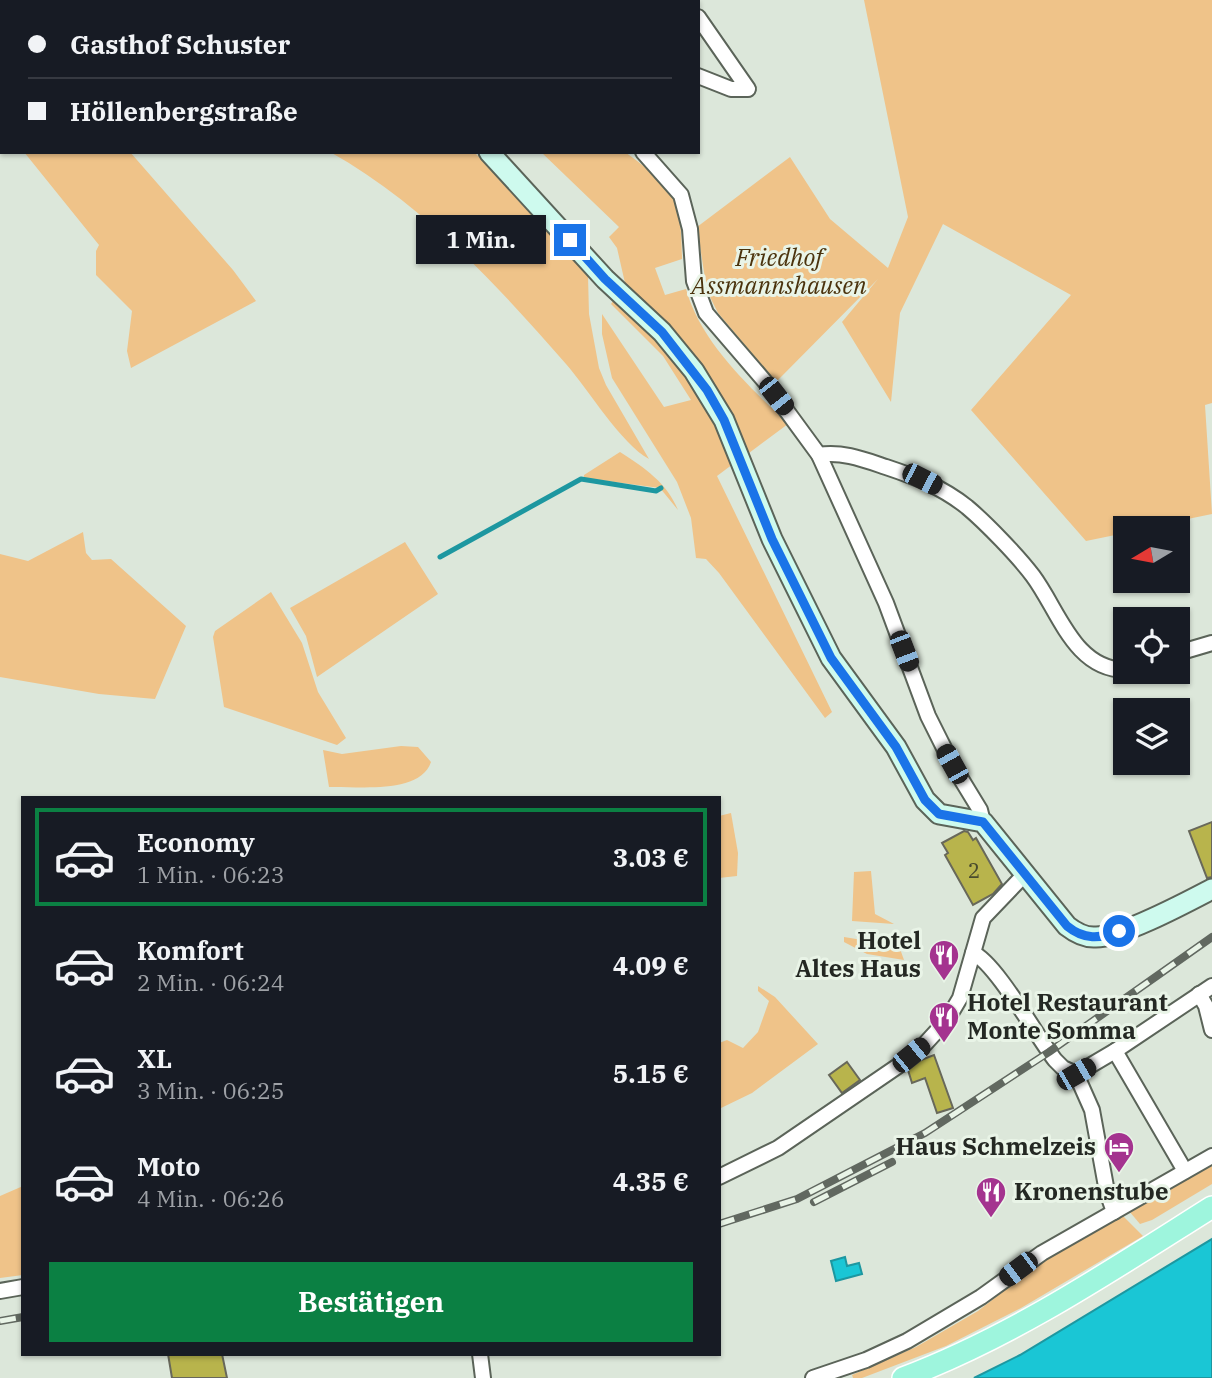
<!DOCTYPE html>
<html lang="de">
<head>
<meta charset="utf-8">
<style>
	:root { --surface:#171b24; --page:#242831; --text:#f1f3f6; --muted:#9ea1a6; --line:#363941; --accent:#0b8043 }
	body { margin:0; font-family:"IBM Plex Serif",serif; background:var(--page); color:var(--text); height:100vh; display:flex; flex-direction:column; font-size:26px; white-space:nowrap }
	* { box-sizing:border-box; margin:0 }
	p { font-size:23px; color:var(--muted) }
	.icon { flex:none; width:38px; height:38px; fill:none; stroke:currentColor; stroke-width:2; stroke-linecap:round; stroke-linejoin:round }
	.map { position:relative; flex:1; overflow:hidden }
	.details { position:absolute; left:21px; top:796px; width:700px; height:560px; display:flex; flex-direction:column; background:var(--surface); border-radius:0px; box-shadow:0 2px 5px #0004 }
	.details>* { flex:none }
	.hud { position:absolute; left:0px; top:0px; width:700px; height:154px; box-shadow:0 2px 5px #0004; display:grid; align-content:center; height:154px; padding:0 28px; background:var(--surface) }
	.needle { width:46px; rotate:260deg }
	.fabs { position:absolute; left:1113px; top:516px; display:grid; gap:14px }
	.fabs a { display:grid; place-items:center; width:77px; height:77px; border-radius:0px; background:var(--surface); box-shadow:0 2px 5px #0004; font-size:35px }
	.end { position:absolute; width:32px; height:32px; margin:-16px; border:9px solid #1a73e8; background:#fff; box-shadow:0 0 0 4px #fff }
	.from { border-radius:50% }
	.bubble { position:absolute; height:49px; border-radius:0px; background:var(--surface); box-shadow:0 2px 5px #0004; font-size:23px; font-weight:700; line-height:49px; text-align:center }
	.car { position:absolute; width:21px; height:42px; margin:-21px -10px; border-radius:9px; box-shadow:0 0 5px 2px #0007; background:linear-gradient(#222 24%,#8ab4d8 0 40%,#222 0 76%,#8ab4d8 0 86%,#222 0) }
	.hud b { display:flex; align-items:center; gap:24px; height:66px; font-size:26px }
	.hud b+b { border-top:2px solid var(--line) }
	.hud i { width:18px; height:18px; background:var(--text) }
	ul { padding:12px 0 0; list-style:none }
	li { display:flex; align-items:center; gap:21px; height:98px; margin:0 14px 10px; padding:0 14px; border:4px solid transparent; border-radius:0px }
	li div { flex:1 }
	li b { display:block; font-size:26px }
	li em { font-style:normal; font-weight:700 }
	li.current { border-color:var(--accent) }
	li>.icon { width:63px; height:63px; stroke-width:1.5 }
	.primary-button { display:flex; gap:14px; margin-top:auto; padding:14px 28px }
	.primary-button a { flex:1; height:80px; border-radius:0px; background:var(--accent); color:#fff; font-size:28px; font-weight:700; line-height:80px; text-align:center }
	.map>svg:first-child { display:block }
	.green { fill:#efc389 }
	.water { fill:#1ac6d5; stroke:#1d97a0; stroke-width:2 }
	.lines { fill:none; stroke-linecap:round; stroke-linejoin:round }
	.stream { stroke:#1d97a0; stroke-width:5 }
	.building { fill:#b8b44c; stroke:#68685a; stroke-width:2 }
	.minor-casing { stroke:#5b6459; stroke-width:18 }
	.secondary-casing { stroke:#5b6459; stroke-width:23 }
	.primary-casing { stroke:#fff; stroke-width:24 }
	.minor { stroke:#fff; stroke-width:14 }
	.secondary { stroke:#cefaee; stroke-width:19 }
	.primary { stroke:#9ef5dd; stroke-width:21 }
	.rail-casing { stroke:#616860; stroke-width:8 }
	.rail { stroke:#e9f4e7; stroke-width:5; stroke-dasharray:16; stroke-linecap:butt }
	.route { stroke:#1a73e8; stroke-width:9 }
	.labels { text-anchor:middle; stroke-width:6; stroke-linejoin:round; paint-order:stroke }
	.number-label { font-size:21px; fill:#494b2d }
	.park-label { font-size:24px; font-style:italic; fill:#4b330d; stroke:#e9f4e7 }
	.poi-label { font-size:24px; font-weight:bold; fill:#242823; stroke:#e9f4e7; text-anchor:end }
</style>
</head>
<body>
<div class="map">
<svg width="1212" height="1378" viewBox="0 0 1212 1378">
	<rect width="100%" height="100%" fill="#dce7da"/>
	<g class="green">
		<polygon points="864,0 1212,0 1212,403 1205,405 1212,514 1144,528 1125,528 1125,533 1086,541 971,410 1071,295 943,224 900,313 891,402 842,322 878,279 776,382 718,313 707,291 697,227 790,157 830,219 888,268 908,217"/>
		<polygon points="24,152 130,152 233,270 256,301 131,368 127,351 132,311 96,275 96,251 99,245"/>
		<path d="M330,152h144l6,6 80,83 28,35 1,38 10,54 7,17 43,74c-28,-15 -61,-70 -83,-95 -70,-80 -143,-160 -236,-212z"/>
		<path d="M541,152h84c49,36 57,47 57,107l-27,9 10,27 21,-6c15,54 63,97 102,135l-43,32 -100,-152 -20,-21 -8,-35 -8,-11 10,-10z"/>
		<polygon points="615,298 669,351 712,417 733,464 717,476 832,712 825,718 719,573 706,559 696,558 691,518 677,482 612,378 602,334 602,314 664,407 691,400 663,356 611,304"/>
		<path d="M620,452c25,16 47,31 58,58l-18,-22 -76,-10v-3z"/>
		<polygon points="83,532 86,553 92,560 111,559 186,626 155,699 99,694 0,677 0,554 28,561"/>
		<polygon points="405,542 438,594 317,677 306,636 290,608"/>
		<polygon points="271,592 302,643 318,692 346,738 337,745 224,707 213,637 215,631"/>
		<path d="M401,746l17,1 13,15c-11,33 -74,24 -102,25l-6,-37 19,4z"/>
		<polygon points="731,813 738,853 737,876 719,878 719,816"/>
		<polygon points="871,871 875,914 894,924 852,921 854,872"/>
		<polygon points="844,937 899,946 904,960 867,954 844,942"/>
		<polygon points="758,986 775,997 818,1044 752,1093 719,1109 719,1043 727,1040 743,1048 758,1032 769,1001 758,991"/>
		<polygon points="1212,1166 1212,1184 1152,1220 1140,1224 1129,1211"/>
		<polygon points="23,1186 23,1275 0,1278 0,1196"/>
		<polygon points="1122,1215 1143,1236 1021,1308 946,1346 862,1378 853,1378 852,1375 916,1347 978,1311 1042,1261"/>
	</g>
	<g class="water">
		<polygon points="1212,1239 1212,1378 974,1378 1020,1355"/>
		<polygon points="845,1257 847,1266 859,1263 862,1274 836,1281 831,1261"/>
	</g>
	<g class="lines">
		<polyline class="stream" points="440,557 581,479 656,491 661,488"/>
	</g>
	<g class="building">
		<polygon points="1212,822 1212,877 1207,878 1189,831"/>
		<polygon points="964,831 968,832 973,840 976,838 1002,884 993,894 973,905 945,855 948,853 942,843"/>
		<polygon points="934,1055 953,1108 937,1113 925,1078 912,1083 908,1070 921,1060"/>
		<polygon points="847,1062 860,1080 842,1093 829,1075"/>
		<polygon points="168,1354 222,1354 227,1378 172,1378"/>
	</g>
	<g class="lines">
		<g class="minor-casing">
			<g id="minor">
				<polyline points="489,0 491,2"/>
				<polyline points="686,0 687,2"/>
				<polyline points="698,17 748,89 731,89 698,76"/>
				<polyline points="643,152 681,195 690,229 694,281 706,313 767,384 819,455 886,603 928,716 952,764 980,810 983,822"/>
				<path d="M819,455c23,-4 46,5 67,12 30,10 56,20 81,40 19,16 51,49 66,69 26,35 41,93 92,94"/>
				<polyline points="1178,653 1212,643"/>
				<path d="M973,953c23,10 64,84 82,107l8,8 13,6 16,36 15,82 7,20"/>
				<polyline points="1199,994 1206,1006 1212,1030"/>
				<polyline points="1115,1051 1185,1171"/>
				<polyline points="1076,1074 1115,1051 1212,986"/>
				<polyline points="719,1177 778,1148 898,1066 924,1045 947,1020 960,998 983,918 1026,873"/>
				<polyline points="0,1291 23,1287"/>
				<polyline points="480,1354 483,1378"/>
				<polyline points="813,1378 866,1360 907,1341 981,1297 1042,1253 1212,1156"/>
			</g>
		</g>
		<g class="secondary-casing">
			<g id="secondary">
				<polyline points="321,0 323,2"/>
				<path d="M489,152l116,127 57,53 32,39 30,49 48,119 59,119 65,89 29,53 14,14 44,8 84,104c9,7 18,12 29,11 26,0 91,-35 116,-48"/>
			</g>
		</g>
		<g class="primary-casing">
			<path id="primary" d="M903,1378c111,-42 209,-108 309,-171"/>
		</g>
		<use href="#minor" class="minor"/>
		<use href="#secondary" class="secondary"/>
		<use href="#primary" class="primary"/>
		<g class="rail-casing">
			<g id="rail">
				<polyline points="814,1202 892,1162"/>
				<polyline points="719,1224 797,1199 925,1133 1049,1052 1212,937"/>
				<polyline points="0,1321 23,1317"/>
			</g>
		</g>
		<use href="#rail" class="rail"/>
	</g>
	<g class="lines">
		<path class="route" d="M570,240l35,39 57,53 45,58 17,30 48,119 59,119 65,89 29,53 14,14 44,8 84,104c17,14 33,13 52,5"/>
	</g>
	<defs>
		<g id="restaurant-pin" transform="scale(1.575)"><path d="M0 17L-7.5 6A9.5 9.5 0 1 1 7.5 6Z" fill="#a4338f" stroke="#e9f4e7"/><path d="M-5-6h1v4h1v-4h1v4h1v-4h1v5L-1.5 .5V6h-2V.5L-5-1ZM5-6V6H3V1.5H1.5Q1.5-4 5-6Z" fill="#fff"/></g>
		<g id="hotel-pin" transform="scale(1.575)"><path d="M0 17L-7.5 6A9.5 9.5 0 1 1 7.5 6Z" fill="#a4338f" stroke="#e9f4e7"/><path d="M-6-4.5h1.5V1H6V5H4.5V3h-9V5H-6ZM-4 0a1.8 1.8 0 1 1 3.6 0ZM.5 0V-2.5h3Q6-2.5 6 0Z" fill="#fff"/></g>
	</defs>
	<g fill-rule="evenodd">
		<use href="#restaurant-pin" x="944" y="955"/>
		<use href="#restaurant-pin" x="944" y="1017"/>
		<use href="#hotel-pin" x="1119" y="1147"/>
		<use href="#restaurant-pin" x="991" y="1192"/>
	</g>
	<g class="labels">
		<g class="number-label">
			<text x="974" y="878">2</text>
		</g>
		<g class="park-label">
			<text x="779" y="266">Friedhof<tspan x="779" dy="28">Assmannshausen</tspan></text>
		</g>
		<g class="poi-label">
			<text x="921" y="949">Hotel<tspan x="921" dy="28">Altes Haus</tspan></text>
			<text x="967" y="1011" text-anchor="start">Hotel Restaurant<tspan x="967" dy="28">Monte Somma</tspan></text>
			<text x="1096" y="1155">Haus Schmelzeis</text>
			<text x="1014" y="1200" text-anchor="start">Kronenstube</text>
		</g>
	</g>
</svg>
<div class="fabs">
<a><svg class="needle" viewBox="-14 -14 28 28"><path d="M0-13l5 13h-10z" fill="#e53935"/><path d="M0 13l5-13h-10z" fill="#9ea1a6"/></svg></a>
<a><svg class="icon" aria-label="locate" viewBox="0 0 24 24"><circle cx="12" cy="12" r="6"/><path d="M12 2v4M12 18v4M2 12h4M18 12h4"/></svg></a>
<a><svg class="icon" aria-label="layers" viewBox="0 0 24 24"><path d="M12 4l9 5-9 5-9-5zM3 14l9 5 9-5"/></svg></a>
</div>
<i class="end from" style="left:1119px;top:931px"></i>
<i class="end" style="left:570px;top:240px"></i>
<div class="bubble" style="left:416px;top:215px;width:130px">1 Min.</div>
<i class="car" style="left:776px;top:396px;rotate:142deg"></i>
<i class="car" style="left:922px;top:479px;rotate:117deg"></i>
<i class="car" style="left:904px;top:651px;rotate:159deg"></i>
<i class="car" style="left:952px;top:764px;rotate:331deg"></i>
<i class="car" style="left:911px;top:1055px;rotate:51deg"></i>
<i class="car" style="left:1076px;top:1074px;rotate:60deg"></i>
<i class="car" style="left:1018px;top:1269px;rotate:233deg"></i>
<div class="hud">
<b><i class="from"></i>Gasthof Schuster</b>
<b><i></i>Höllenbergstraße</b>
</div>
<section class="details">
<ul>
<li class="current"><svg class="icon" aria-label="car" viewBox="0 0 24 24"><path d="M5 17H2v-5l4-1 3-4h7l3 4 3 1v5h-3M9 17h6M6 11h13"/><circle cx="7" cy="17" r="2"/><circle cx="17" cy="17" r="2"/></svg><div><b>Economy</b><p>1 Min. · 06:23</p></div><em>3.03 €</em></li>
<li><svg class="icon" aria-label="car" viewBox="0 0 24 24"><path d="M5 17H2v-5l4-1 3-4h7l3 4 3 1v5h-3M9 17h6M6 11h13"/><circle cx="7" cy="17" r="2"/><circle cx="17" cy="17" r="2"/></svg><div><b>Komfort</b><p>2 Min. · 06:24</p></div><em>4.09 €</em></li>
<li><svg class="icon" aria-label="car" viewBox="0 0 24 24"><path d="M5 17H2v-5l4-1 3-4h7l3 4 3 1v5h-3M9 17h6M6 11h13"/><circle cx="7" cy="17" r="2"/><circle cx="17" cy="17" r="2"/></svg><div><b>XL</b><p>3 Min. · 06:25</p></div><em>5.15 €</em></li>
<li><svg class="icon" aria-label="car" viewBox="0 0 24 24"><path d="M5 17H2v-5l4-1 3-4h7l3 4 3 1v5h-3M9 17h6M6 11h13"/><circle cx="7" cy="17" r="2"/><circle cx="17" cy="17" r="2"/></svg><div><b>Moto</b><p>4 Min. · 06:26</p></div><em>4.35 €</em></li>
</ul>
<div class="primary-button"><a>Bestätigen</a></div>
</section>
</div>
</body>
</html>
